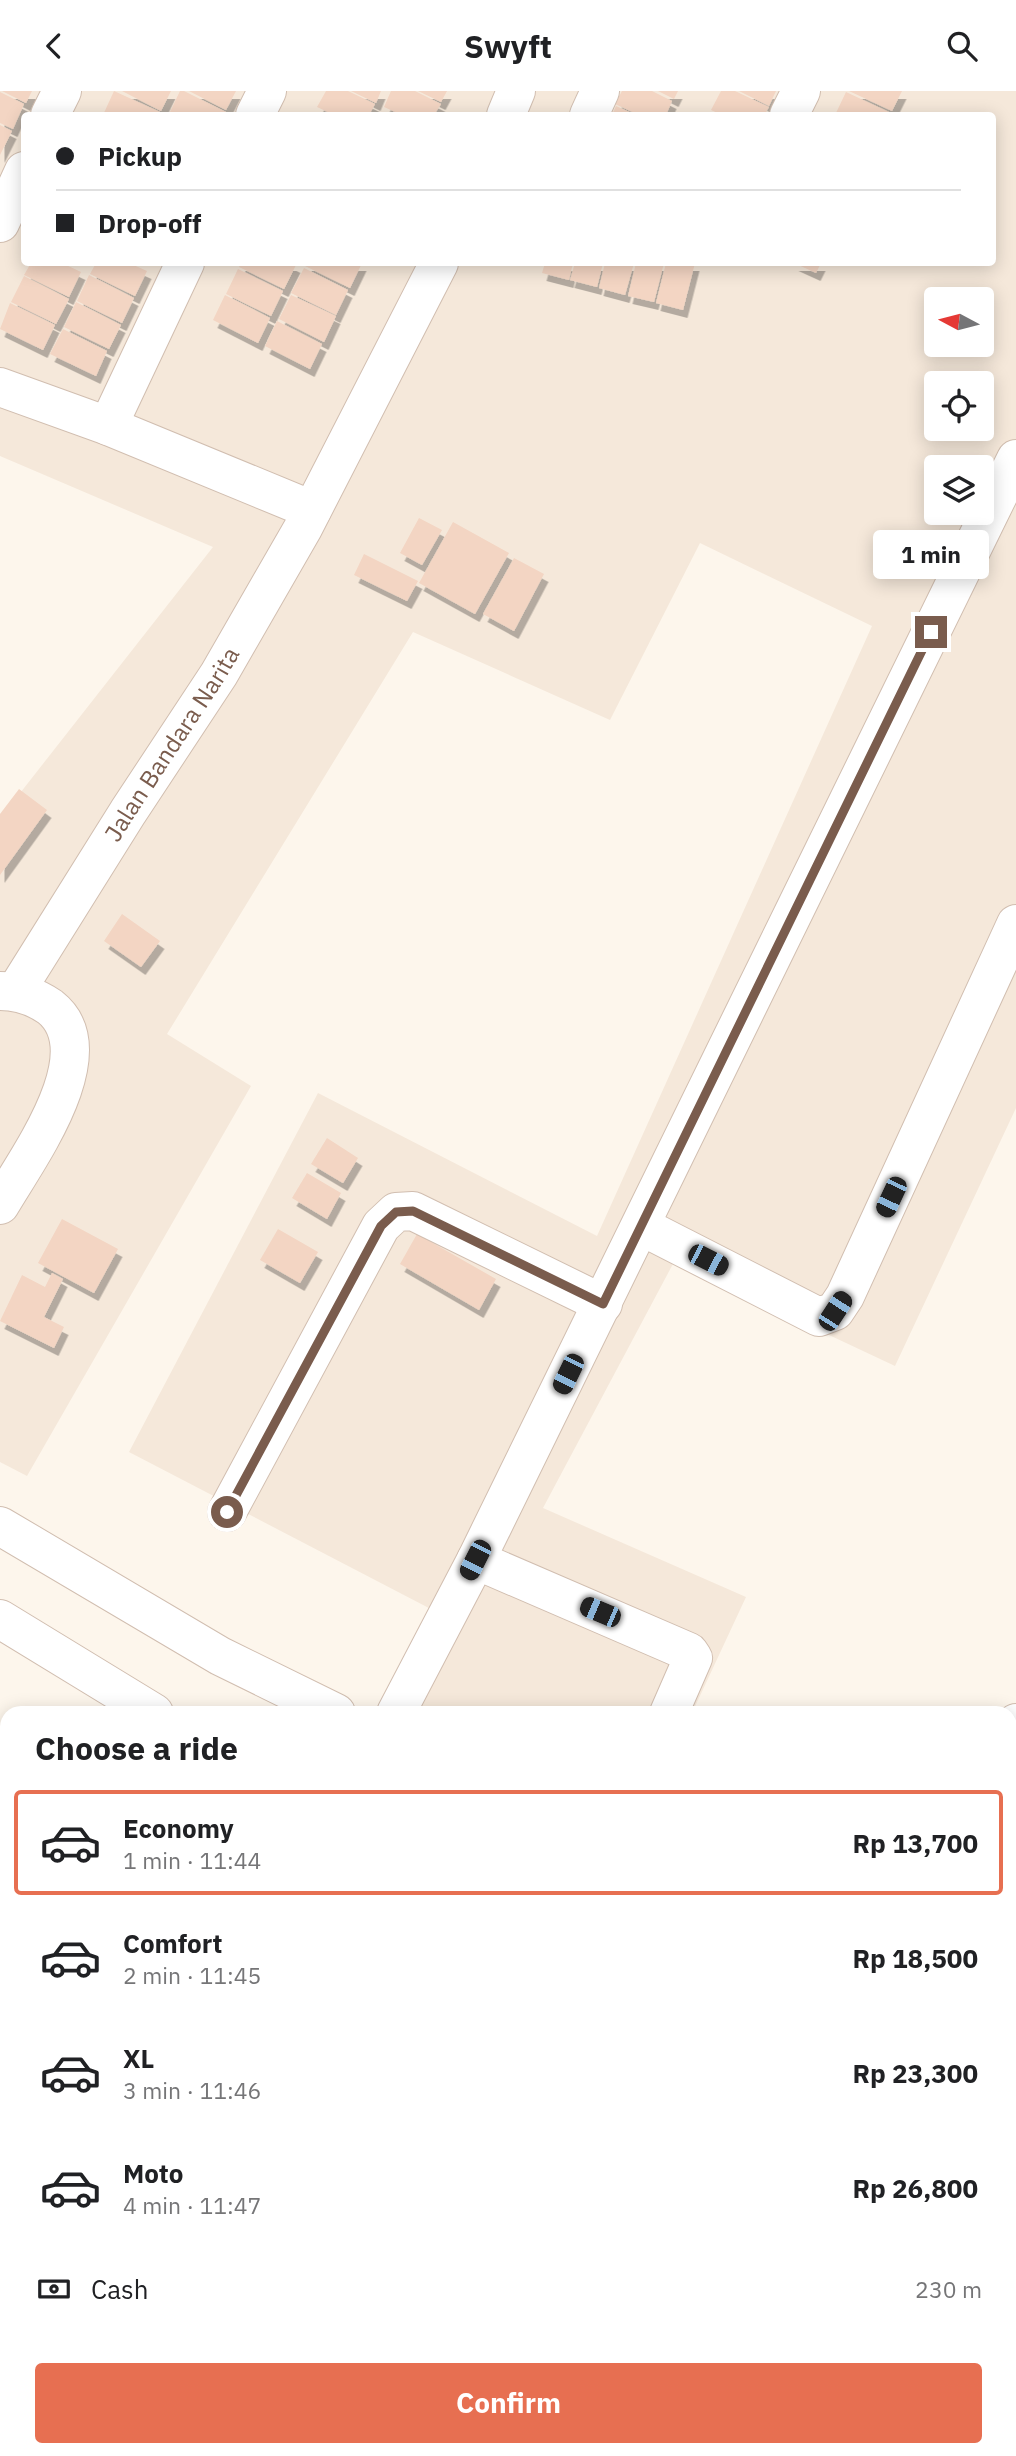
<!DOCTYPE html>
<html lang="en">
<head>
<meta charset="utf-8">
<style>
	:root { --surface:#fff; --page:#f6f6f6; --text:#202124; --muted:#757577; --line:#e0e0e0; --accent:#e76f51 }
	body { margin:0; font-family:"IBM Plex Sans",sans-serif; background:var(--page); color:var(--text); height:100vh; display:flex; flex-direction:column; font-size:26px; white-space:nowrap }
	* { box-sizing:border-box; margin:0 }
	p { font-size:23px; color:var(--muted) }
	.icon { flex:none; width:38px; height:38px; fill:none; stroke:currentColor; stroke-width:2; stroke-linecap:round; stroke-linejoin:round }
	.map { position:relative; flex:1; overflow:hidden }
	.sheet { position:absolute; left:0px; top:1615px; width:1017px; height:751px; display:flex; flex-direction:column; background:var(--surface); border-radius:21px 21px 0 0; box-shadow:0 4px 18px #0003 }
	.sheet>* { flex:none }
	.banner { position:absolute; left:21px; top:21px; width:975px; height:154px; border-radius:7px; box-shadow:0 4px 18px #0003; display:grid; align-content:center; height:154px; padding:0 35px; background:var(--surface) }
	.needle { width:46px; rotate:277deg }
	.buttons { position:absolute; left:924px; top:196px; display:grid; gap:14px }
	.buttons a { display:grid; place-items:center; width:70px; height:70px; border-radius:7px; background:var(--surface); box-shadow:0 4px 18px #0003; font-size:35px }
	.end { position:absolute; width:32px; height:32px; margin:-16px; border:9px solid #7a5c4d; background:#fff; box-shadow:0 0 0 4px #fff }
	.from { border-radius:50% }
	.bubble { position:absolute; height:49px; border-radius:7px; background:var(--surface); box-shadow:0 4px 18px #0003; font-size:23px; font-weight:700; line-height:49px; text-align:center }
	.car { position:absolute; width:21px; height:42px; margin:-21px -10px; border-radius:9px; box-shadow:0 0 5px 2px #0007; background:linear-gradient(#222 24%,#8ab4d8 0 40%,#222 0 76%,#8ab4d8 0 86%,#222 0) }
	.banner b { display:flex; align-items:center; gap:24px; height:66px; font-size:26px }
	.banner b+b { border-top:2px solid var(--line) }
	.banner i { width:18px; height:18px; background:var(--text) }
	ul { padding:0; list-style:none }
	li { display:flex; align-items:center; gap:21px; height:105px; margin:0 14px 10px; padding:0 21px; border:4px solid transparent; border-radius:7px }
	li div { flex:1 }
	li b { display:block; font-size:26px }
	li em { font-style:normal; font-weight:700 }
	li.active { border-color:var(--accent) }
	li>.icon { width:63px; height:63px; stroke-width:1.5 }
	h2 { padding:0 35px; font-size:32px; line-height:84px }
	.pay { display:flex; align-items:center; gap:18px; height:77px; padding:0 35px; font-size:26px }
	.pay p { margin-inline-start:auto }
	.cta { display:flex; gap:14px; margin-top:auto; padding:14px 35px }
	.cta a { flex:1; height:80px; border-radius:7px; background:var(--accent); color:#fff; font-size:28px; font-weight:700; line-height:80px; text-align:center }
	header { display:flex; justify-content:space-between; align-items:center; height:91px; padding:0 35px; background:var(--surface); font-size:32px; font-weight:700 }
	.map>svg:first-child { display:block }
	.residential { fill:#f5e8da; fill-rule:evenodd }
	.building { fill:#f3d5c3; filter:url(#shadow) }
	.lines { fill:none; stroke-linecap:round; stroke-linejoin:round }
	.minor-casing { stroke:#d1beb0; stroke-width:40 }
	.minor { stroke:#fff; stroke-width:38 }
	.route { stroke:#7a5c4d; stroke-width:9 }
	.labels { text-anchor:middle; stroke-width:6; stroke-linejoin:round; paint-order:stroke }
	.street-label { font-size:24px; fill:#7a5c4d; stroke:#fffaf3 }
</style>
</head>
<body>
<header><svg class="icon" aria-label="back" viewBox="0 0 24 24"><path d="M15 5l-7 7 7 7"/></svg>Swyft<svg class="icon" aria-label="search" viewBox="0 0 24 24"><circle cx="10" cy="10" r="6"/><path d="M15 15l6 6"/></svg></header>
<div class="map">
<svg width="1016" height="2365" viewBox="0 0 1016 2365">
	<defs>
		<filter id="shadow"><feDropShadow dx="4.5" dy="8" stdDeviation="0" flood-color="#0004"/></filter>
	</defs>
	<rect width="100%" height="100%" fill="#fdf6ec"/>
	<g class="residential">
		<path d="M0,0h1016v1017l-121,258 -221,-104 -131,246 203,89 -54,116h-284l42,-94 -321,-167 189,-359 279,143 275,-610 -172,-83 -90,177 -197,-88 -246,402 84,52 -224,390 -27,-14v-632l17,-33 196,-250 -213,-91zM24,24h968v148h-968zM936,208h46v46h-46zM936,292h46v46h-46zM936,376h46v46h-46z"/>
		<polygon points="1016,1876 1016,2365 795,2365 798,2359 1010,2359 1010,1890"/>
	</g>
	<g class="building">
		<polygon points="2,0 32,0 26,12"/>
		<polygon points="114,0 160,21 158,24 103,24"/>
		<polygon points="122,0 171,0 161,20"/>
		<polygon points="180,0 184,0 226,21 224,24 169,23"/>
		<polygon points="189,0 236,0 226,19"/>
		<polygon points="326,0 348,0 375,13 369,24 334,24 317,16"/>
		<polygon points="351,0 381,0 376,12"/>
		<polygon points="391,0 415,0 441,13 434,24 402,24 384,16"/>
		<polygon points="418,0 447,0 441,11"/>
		<polygon points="622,0 652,0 672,10 666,24 639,24 615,13"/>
		<polygon points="658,0 678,0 674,8"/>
		<polygon points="721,0 735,0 769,16 764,24 722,24 711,19"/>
		<polygon points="739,0 776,0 769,15"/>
		<polygon points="849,0 902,0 892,20"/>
		<polygon points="0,1 24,13 13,38 0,32"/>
		<polygon points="846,1 891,22 890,24 835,24"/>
		<polygon points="616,15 636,24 612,24"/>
		<polygon points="0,34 12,40 0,64"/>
		<polygon points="31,172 62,172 81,181 69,206 24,184"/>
		<polygon points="96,172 129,172 147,180 135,205 90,183"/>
		<polygon points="241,172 292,172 296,174 284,198 239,176"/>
		<polygon points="307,172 362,172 350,197 305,175"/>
		<polygon points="545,172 573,172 569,189 542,182"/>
		<polygon points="575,172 603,172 597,196 570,189"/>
		<polygon points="605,172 634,172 625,204 599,197"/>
		<polygon points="636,172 664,172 654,211 628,205"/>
		<polygon points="666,172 695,172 683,219 656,212"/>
		<polygon points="794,172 821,172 816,182"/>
		<polygon points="304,177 348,199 336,224 291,202"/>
		<polygon points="238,178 283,200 271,225 226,203"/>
		<polygon points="89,184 134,207 122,232 77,210"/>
		<polygon points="24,185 69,208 56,233 11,211"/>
		<polygon points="225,204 270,227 258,252 213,229"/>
		<polygon points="291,204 336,225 324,251 279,228"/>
		<polygon points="76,211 121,234 109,258 64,236"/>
		<polygon points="10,212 55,234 43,259 0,238"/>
		<polygon points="277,230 322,253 310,278 265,255"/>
		<polygon points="63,238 107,260 96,285 50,263"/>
		<polygon points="419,427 442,439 422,474 400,462"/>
		<polygon points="453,431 509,462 475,523 419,492"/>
		<polygon points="364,463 418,490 407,510 354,484"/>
		<polygon points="514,467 544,483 514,540 483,523"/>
		<polygon points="19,698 47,719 0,784 0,723"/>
		<polygon points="122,823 160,850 141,876 104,850"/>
		<polygon points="327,1047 358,1067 343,1092 311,1073"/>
		<polygon points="307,1082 341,1102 327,1128 292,1107"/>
		<polygon points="62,1128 118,1158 94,1202 38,1172"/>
		<polygon points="278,1138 318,1161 300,1192 260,1169"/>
		<polygon points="417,1143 496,1188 479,1219 400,1173"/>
		<polygon points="52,1182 63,1188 44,1226 64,1236 54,1257 0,1230 22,1184 45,1196"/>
		<polygon points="7,2193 7,2231 0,2228 0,2209"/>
		<polygon points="0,2242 7,2245 7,2288 0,2285"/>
		<polygon points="0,2296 7,2299 7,2325 0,2322"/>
		<polygon points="0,2327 7,2330 7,2352 1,2365"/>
		<polygon points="89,2359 123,2359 121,2365 87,2365"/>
		<polygon points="175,2359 214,2359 211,2365 172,2365"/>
		<polygon points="318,2359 380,2359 377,2365 324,2365 317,2362"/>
		<polygon points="472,2359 551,2359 548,2365 470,2365"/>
	</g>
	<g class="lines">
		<g class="minor-casing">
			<g id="minor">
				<polyline points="50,24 62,0"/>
				<polyline points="255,24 267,0"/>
				<polyline points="506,24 516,0"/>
				<polyline points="589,24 600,0"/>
				<polyline points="789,24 801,0"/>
				<polyline points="0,132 24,80"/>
				<polyline points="0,296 108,335 312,419"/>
				<polyline points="108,335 185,172"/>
				<path d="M0,900c19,0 34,5 50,16 57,45 -24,153 -50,198"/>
				<path id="s1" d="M16,900l112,-179 91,-138 84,-146 136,-265"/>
				<polyline points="641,1135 819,1226 835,1220 845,1205 1016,833"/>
				<polyline points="227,1421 381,1135 396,1121 413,1120 603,1213"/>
				<polyline points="0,1435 220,1565 336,1622"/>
				<polyline points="476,1469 1016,368"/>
				<polyline points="0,1528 154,1622"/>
				<polyline points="396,1622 476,1469 689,1561 693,1567 669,1622"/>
				<polyline points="1010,1645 1016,1632"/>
				<polyline points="1010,1722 1016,1724"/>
				<polyline points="1010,1768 1016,1754"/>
				<polyline points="0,1957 7,1956"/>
				<polyline points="796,2359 807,2365"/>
				<polyline points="54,2365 57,2359"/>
				<polyline points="283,2365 285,2359"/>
				<polyline points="676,2365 679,2359"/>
				<polyline points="738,2365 741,2359"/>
			</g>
		</g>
		<use href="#minor" class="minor"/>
	</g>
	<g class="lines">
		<polyline class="route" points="227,1421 381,1135 396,1121 413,1120 603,1213 931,541"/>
	</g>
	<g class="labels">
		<g class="street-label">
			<text dy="8" stroke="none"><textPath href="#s1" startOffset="292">Jalan Bandara Narita</textPath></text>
		</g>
	</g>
</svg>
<div class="buttons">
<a><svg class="needle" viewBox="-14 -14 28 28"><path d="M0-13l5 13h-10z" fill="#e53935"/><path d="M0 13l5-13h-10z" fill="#757577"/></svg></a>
<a><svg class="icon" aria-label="locate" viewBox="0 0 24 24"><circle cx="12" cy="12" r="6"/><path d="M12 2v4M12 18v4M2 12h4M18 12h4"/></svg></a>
<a><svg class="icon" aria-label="layers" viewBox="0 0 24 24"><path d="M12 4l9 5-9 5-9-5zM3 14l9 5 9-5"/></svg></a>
</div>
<i class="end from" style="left:227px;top:1421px"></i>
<i class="end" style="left:931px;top:541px"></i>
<div class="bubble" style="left:873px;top:439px;width:116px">1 min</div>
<i class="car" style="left:891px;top:1106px;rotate:205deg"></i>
<i class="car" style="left:708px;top:1169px;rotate:117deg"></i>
<i class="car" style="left:835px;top:1220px;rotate:33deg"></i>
<i class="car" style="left:568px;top:1283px;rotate:206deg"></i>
<i class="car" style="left:475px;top:1469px;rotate:207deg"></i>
<i class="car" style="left:600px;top:1521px;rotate:293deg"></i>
<div class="banner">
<b><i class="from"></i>Pickup</b>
<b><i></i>Drop-off</b>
</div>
<section class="sheet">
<h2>Choose a ride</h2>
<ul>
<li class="active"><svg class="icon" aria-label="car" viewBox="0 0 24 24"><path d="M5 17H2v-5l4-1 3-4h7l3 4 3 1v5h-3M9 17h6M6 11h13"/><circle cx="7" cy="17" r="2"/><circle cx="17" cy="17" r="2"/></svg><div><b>Economy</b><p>1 min · 11:44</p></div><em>Rp 13,700</em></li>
<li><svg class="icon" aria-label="car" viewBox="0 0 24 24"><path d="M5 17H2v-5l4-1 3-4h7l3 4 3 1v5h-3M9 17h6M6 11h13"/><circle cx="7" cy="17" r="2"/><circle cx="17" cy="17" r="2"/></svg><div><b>Comfort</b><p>2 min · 11:45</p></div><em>Rp 18,500</em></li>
<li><svg class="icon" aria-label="car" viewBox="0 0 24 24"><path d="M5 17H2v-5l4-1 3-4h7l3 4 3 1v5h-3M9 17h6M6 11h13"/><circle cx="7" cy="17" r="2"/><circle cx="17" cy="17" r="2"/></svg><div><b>XL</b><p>3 min · 11:46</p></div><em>Rp 23,300</em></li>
<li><svg class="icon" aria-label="car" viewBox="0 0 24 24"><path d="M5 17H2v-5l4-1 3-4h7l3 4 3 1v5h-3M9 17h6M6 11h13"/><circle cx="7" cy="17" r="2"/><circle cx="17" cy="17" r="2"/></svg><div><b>Moto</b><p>4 min · 11:47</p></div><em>Rp 26,800</em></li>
</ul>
<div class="pay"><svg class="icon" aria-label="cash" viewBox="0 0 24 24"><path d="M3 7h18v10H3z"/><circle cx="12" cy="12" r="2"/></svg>Cash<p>230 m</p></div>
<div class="cta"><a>Confirm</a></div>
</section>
</div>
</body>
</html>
